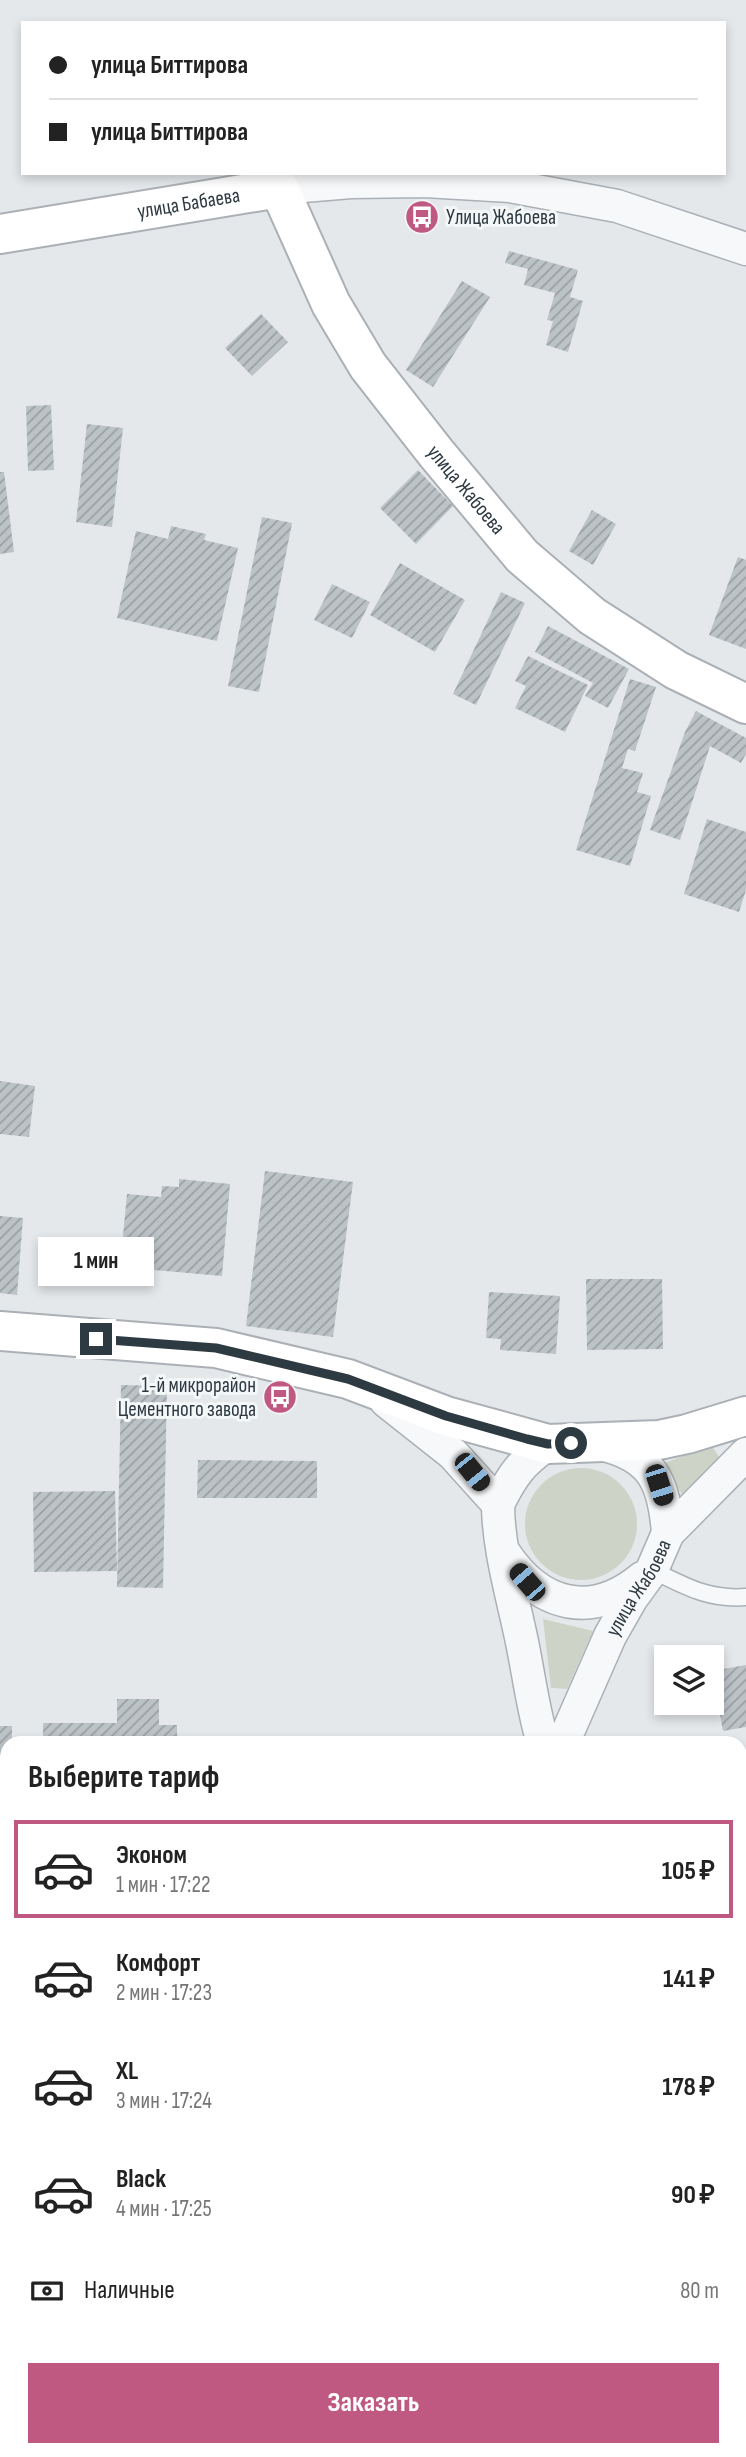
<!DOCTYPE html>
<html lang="ru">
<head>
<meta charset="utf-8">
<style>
	:root { --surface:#fff; --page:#f2f2f2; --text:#222; --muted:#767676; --line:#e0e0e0; --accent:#c05981 }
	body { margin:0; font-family:"Sofia Sans Condensed",sans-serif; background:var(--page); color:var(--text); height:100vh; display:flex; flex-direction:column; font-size:26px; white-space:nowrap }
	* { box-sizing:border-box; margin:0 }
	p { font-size:23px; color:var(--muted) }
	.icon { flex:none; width:38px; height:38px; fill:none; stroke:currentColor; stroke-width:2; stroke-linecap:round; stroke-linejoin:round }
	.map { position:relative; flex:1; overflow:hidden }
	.side { position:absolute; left:0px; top:1736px; width:747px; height:721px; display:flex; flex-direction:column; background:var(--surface); border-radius:21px 21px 0 0; box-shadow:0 4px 10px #0003 }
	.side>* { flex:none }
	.top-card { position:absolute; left:21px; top:21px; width:705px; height:154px; border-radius:0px; box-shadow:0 4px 10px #0003; display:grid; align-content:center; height:154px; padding:0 28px; background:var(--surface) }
	.fabs { position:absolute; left:654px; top:1645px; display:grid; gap:14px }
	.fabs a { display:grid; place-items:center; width:70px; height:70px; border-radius:0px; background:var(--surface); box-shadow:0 4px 10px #0003; font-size:35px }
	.end { position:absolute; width:32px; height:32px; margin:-16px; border:9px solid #2e3a41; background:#fff; box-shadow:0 0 0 4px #fff }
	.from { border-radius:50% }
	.bubble { position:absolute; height:49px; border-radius:0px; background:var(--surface); box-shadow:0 4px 10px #0003; font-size:23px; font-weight:700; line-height:49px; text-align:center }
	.car { position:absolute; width:21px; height:42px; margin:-21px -10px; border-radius:9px; box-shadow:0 0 5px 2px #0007; background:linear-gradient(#222 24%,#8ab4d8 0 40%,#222 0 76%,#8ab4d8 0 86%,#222 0) }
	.top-card b { display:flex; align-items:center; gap:24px; height:66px; font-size:26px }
	.top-card b+b { border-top:2px solid var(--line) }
	.top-card i { width:18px; height:18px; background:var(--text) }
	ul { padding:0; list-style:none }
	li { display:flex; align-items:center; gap:21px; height:98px; margin:0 14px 10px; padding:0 14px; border:4px solid transparent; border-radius:0px }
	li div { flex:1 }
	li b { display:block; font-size:26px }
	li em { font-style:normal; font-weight:700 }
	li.current { border-color:var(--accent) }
	li>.icon { width:63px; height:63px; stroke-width:1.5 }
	h2 { padding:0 28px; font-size:32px; line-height:84px }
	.pay { display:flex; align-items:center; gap:18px; height:77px; padding:0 28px; font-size:26px }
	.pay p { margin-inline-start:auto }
	.cta { display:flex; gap:14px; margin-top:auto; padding:14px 28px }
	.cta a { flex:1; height:80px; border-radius:0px; background:var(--accent); color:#fff; font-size:28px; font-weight:700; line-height:80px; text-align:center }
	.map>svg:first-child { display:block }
	.green { fill:#cdd4c7 }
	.building { fill:url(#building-hatch) }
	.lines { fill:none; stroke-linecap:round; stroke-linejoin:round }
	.lane-casing { stroke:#aab0b5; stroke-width:19 }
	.street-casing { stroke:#aab0b5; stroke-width:35 }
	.secondary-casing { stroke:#aab0b5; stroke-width:42 }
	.lane { stroke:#f7f8f9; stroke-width:16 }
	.street { stroke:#f7f8f9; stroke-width:32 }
	.secondary { stroke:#fff; stroke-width:38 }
	.route { stroke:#2e3a41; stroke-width:9 }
	.labels { text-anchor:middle; stroke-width:6; stroke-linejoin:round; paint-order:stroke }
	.street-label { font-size:21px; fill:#2e3a41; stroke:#f4f7f8 }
	.poi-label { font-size:21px; fill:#2e3a41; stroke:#f4f7f8; text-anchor:start }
</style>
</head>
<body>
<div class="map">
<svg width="746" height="2457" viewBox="0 0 746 2457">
	<defs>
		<pattern id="building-hatch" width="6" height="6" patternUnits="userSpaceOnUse" patternTransform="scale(1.75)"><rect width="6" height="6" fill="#bcc3c7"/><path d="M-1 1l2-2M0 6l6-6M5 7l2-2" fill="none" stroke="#999fa3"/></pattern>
	</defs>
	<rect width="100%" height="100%" fill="#e5e8eb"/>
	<g class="green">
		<polygon points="712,1446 722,1462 685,1500 664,1463"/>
		<circle cx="581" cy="1524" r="56"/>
		<polygon points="543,1619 593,1631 567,1689 551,1688"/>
	</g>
	<g class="building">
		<polygon points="509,251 578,270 570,297 583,301 568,352 546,345 553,321 547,320 555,293 524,285 528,269 505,263"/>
		<polygon points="462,281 490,297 433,387 406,370"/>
		<polygon points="261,314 288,342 252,376 225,348"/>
		<polygon points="51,405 54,470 28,471 26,406"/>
		<polygon points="87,424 123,428 112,527 76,522"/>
		<polygon points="418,470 453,506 416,544 380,508"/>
		<polygon points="0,472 4,472 14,552 0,554"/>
		<polygon points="592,510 616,524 593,565 569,551"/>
		<polygon points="262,517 292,523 259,692 228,686"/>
		<polygon points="171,526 206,534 204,540 238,548 217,641 117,618 136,531 168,539"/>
		<polygon points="738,557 746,560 746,649 709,635"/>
		<polygon points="400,563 465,600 435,652 370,615"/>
		<polygon points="332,584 370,602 352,638 314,620"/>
		<polygon points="501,592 525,603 476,705 453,694"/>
		<polygon points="548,626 629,669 608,708 585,696 593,683 535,652"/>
		<polygon points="528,656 588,685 565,732 515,708 526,686 515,681"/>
		<polygon points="630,679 656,687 635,751 628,749 622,768 643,773 637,792 651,796 630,866 576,850"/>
		<polygon points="696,711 746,738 746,754 741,763 710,746 680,840 650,830 685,732"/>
		<polygon points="707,819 746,832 746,890 739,912 684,894"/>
		<polygon points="0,1081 35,1086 29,1137 0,1134"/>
		<polygon points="265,1171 353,1182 333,1337 246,1326"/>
		<polygon points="179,1179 230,1184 222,1276 120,1267 127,1194 161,1197 162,1186 179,1187"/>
		<polygon points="0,1216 23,1218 17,1295 0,1293"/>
		<polygon points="586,1279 662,1279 663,1349 587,1350"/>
		<polygon points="489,1292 560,1296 556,1354 500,1350 501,1339 486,1338"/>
		<polygon points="121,1385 167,1386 163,1588 117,1587"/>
		<polygon points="198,1460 317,1461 317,1498 197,1498"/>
		<polygon points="115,1491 117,1571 34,1572 33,1492"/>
		<polygon points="746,1665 746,1727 723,1731 712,1671"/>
		<polygon points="117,1699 159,1699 159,1725 177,1725 177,1743 43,1743 43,1723 117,1723"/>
		<polygon points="0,1726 12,1726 12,1743 7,1743 7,1767 0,1767"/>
		<polygon points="7,1864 7,1926 0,1928 0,1865"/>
		<polygon points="0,2410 4,2410 8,2457 0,2457"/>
		<polygon points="75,2450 98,2450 98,2452 76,2454"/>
		<polygon points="171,2450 215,2450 216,2451 172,2457"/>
		<polygon points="296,2450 320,2450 320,2451 297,2456"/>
		<polygon points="465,2450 479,2450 481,2457 444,2457"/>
	</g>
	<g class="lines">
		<g class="lane-casing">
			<path id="lane" d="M652,1570c33,16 56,30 94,27"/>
		</g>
		<g class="street-casing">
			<g id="street">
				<polyline points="279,188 351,182 425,181 510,186 617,206 746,249"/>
				<path d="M386,1401l67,53 45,50c0,44 15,94 24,138 7,34 11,68 21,101"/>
				<path d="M600,1444c53,12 64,38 68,89"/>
				<path d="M498,1504c15,-30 23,-41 50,-60"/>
				<path d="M505,1554c35,52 86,66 137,24"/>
				<path id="s1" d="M563,1743l47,-107 21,-37 21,-29 16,-37 78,-79"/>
				<polyline points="0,1797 7,1797"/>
				<polyline points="0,2288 7,2288"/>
				<polyline points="740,2321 746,2321"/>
				<polyline points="721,2450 724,2457"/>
			</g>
		</g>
		<g class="secondary-casing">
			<g id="secondary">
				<path id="s2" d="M0,234l279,-46 52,116 37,62 68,87 86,103 70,60 84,54 70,34"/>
				<polyline points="0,1331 216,1348 348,1379 446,1416 548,1444 659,1440 687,1434 746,1416"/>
			</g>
		</g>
		<use href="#lane" class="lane"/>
		<use href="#street" class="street"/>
		<use href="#secondary" class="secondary"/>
	</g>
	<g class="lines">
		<polyline class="route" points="96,1339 216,1348 348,1379 446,1416 527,1439 548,1444 571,1443"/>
	</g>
	<defs>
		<g id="bus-disc" transform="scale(1.75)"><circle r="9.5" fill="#c05981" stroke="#f4f7f8"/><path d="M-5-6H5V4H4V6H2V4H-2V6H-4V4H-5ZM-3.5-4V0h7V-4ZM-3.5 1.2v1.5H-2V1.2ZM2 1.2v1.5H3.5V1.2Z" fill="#fff"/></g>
	</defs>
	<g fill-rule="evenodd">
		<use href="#bus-disc" x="422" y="217"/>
		<use href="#bus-disc" x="280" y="1397"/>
	</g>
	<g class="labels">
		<g class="street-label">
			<text dy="7" stroke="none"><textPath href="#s2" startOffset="191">улица Бабаева</textPath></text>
			<text dy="7" stroke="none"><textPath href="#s2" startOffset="640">улица Жабоева</textPath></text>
			<text dy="7" stroke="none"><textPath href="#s1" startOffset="173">улица Жабоева</textPath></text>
		</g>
		<g class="poi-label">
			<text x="446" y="224">Улица Жабоева</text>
			<text x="256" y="1392" text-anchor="end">1-й микрорайон<tspan x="256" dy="24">Цементного завода</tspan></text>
		</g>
	</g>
</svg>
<div class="fabs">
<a><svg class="icon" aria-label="layers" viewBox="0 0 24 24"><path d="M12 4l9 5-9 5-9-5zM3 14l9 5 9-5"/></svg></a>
</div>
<i class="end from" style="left:571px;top:1443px"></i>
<i class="end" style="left:96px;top:1339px"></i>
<div class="bubble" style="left:38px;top:1237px;width:116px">1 мин</div>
<i class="car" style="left:472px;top:1472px;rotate:141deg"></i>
<i class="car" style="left:659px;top:1485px;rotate:162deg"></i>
<i class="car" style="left:527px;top:1582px;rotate:319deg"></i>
<div class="top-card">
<b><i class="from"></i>улица Биттирова</b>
<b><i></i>улица Биттирова</b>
</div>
<section class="side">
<h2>Выберите тариф</h2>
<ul>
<li class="current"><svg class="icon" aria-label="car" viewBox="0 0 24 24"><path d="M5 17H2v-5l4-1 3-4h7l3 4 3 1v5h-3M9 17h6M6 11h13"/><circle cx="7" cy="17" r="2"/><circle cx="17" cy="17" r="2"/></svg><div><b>Эконом</b><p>1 мин · 17:22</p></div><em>105 ₽</em></li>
<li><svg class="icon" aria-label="car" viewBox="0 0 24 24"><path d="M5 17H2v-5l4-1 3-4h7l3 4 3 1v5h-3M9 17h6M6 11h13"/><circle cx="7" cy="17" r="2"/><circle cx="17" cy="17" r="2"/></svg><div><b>Комфорт</b><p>2 мин · 17:23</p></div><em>141 ₽</em></li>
<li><svg class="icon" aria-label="car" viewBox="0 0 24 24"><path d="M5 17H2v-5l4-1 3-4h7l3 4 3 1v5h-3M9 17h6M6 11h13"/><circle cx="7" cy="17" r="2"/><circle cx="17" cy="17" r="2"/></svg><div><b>XL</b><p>3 мин · 17:24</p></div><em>178 ₽</em></li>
<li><svg class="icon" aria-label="car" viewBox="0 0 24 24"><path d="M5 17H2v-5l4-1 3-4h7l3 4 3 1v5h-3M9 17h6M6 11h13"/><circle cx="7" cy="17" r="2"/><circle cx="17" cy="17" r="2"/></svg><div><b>Black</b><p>4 мин · 17:25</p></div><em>90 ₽</em></li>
</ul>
<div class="pay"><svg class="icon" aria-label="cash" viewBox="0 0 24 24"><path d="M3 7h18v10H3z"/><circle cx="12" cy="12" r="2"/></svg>Наличные<p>80 m</p></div>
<div class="cta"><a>Заказать</a></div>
</section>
</div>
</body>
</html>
